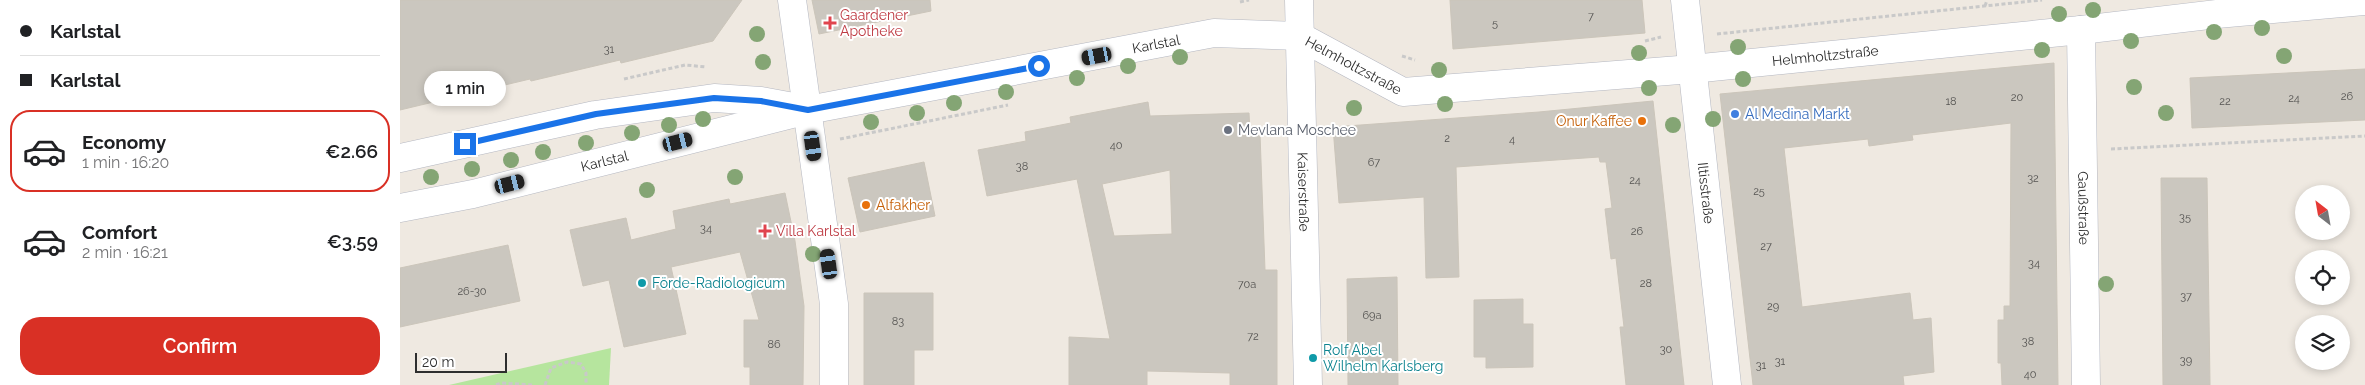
<!DOCTYPE html>
<html lang="en">
<head>
<meta charset="utf-8">
<style>
	:root { --surface:#fff; --page:#f6f6f6; --text:#202124; --muted:#757577; --line:#e0e0e0; --accent:#d93025 }
	body { margin:0; font-family:Raleway,sans-serif; background:var(--page); color:var(--text); height:100vh; display:flex; flex-direction:column; font-size:19px; white-space:nowrap }
	* { box-sizing:border-box; margin:0 }
	p { font-size:16px; color:var(--muted) }
	.icon { flex:none; width:28px; height:28px; fill:none; stroke:currentColor; stroke-width:2; stroke-linecap:round; stroke-linejoin:round }
	.map { position:relative; flex:1; overflow:hidden }
	.side { display:flex; flex-direction:column; background:var(--surface); width:400px }
	.side>* { flex:none }
	.banner { display:grid; align-content:center; height:110px; padding:0 20px; background:var(--surface) }
	.needle { width:32px; rotate:329deg }
	.buttons { position:absolute; left:1895px; top:185px; display:grid; gap:10px }
	.buttons a { display:grid; place-items:center; width:55px; height:55px; border-radius:50%; background:var(--surface); box-shadow:0 2px 8px #0003; font-size:25px }
	.scale { position:absolute; left:15px; bottom:12px; width:92px; box-sizing:border-box; padding-left:5px; border:2px solid #2e2e2e; border-top:0; font-size:14px; line-height:18px; white-space:nowrap; color:#2e2e2e; -webkit-text-stroke:4px #fff; paint-order:stroke }
	.end { position:absolute; width:22px; height:22px; margin:-11px; border:6px solid #1a73e8; background:#fff; box-shadow:0 0 0 2px #fff }
	.from { border-radius:50% }
	.bubble { position:absolute; height:35px; border-radius:18px; background:var(--surface); box-shadow:0 2px 8px #0003; font-size:16px; font-weight:600; line-height:35px; text-align:center }
	.car { position:absolute; width:15px; height:30px; margin:-15px -8px; border-radius:6px; box-shadow:0 0 4px 1px #0007; background:linear-gradient(#222 24%,#8ab4d8 0 40%,#222 0 76%,#8ab4d8 0 86%,#222 0) }
	.banner b { display:flex; align-items:center; gap:18px; height:48px; font-size:19px }
	.banner b+b { border-top:1px solid var(--line) }
	.banner i { width:12px; height:12px; background:var(--text) }
	ul { padding:0; list-style:none }
	li { display:flex; align-items:center; gap:15px; height:82px; margin:0 10px 8px; padding:0 10px; border:2px solid transparent; border-radius:20px }
	li div { flex:1 }
	li b { display:block; font-size:19px }
	li em { font-style:normal; font-weight:600 }
	li.active { border-color:var(--accent) }
	li>.icon { width:45px; height:45px; stroke-width:1.5 }
	.cta { display:flex; gap:10px; margin-top:auto; padding:10px 20px }
	.cta a { flex:1; height:58px; border-radius:20px; background:var(--accent); color:#fff; font-size:20px; font-weight:600; line-height:58px; text-align:center }
	main { display:flex; flex:1; min-height:0 }
	.map>svg:first-child { display:block }
	.green { fill:#b6e59e }
	.building { fill:#cbc7bf; stroke:#cbc5ba; fill-rule:evenodd }
	.lines { fill:none; stroke-linecap:round; stroke-linejoin:round }
	.minor-casing { stroke:#b4b7c1; stroke-width:29 }
	.tertiary-casing { stroke:#b4b7c1; stroke-width:29 }
	.path { stroke:#c9c9c9; stroke-width:3; stroke-dasharray:4 2.5; stroke-linecap:butt }
	.minor { stroke:#fff; stroke-width:28 }
	.tertiary { stroke:#fff; stroke-width:28 }
	.tree { fill:#84a574 }
	.route { stroke:#1a73e8; stroke-width:6 }
	.health-dot { fill:#e0444e; stroke:#fff; stroke-width:2 }
	.shop-dot { fill:#3f7fe0; stroke:#fff; stroke-width:2 }
	.food-dot { fill:#e8710a; stroke:#fff; stroke-width:2 }
	.worship-dot { fill:#6b7280; stroke:#fff; stroke-width:2 }
	.culture-dot { fill:#0f9aa8; stroke:#fff; stroke-width:2 }
	.labels { text-anchor:middle; stroke-width:4; stroke-linejoin:round; paint-order:stroke }
	.number-label { font-size:11px; fill:#555452 }
	.health-label { font-size:14px; fill:#be3a42; stroke:#fff; text-anchor:start }
	.street-label { font-size:14px; fill:#2e2e2e; stroke:#fff }
	.shop-label { font-size:14px; fill:#366cbe; stroke:#fff; text-anchor:start }
	.food-label { font-size:14px; fill:#c56008; stroke:#fff; text-anchor:end }
	.worship-label { font-size:14px; fill:#5b616d; stroke:#fff; text-anchor:start }
	.culture-label { font-size:14px; fill:#0d838f; stroke:#fff; text-anchor:start }
</style>
</head>
<body>
<main>
<section class="side">
<div class="banner">
<b><i class="from"></i>Karlstal</b>
<b><i></i>Karlstal</b>
</div>
<ul>
<li class="active"><svg class="icon" aria-label="car" viewBox="0 0 24 24"><path d="M5 17H2v-5l4-1 3-4h7l3 4 3 1v5h-3M9 17h6M6 11h13"/><circle cx="7" cy="17" r="2"/><circle cx="17" cy="17" r="2"/></svg><div><b>Economy</b><p>1 min · 16:20</p></div><em>€2.66</em></li>
<li><svg class="icon" aria-label="car" viewBox="0 0 24 24"><path d="M5 17H2v-5l4-1 3-4h7l3 4 3 1v5h-3M9 17h6M6 11h13"/><circle cx="7" cy="17" r="2"/><circle cx="17" cy="17" r="2"/></svg><div><b>Comfort</b><p>2 min · 16:21</p></div><em>€3.59</em></li>
</ul>
<div class="cta"><a>Confirm</a></div>
</section>
<div class="map">
<svg width="1965" height="385" viewBox="0 0 1965 385">
	<rect width="100%" height="100%" fill="#efe9e1"/>
	<polygon class="green" points="211,348 209,385 49,385"/>
	<g class="building">
		<polygon points="0,0 342,0 313,41 221,63 220,60 131,81 130,79 0,110"/>
		<polygon points="412,0 530,0 531,11 419,34"/>
		<polygon points="1050,0 1242,0 1245,33 1053,49"/>
		<polygon points="1654,63 1658,385 1602,385 1601,363 1598,363 1598,320 1604,320 1604,306 1610,306 1611,123 1512,135 1513,140 1469,146 1468,139 1384,148 1402,307 1510,293 1513,320 1531,318 1534,372 1503,376 1504,385 1353,385 1320,94"/>
		<polygon points="1965,69 1965,120 1792,128 1790,78"/>
		<polygon points="1253,101 1284,385 1226,385 1220,327 1224,327 1216,258 1211,259 1205,209 1212,208 1206,162 1200,162 1199,157 1056,167 1059,277 1026,278 1024,197 939,203 933,127 1139,112"/>
		<path d="M748,102l2,14 99,-3 1,21h10l5,136h12v115h-47v-12l-83,-2v14h-78v-48l41,2 -33,-160 -90,17 -9,-46 48,-9 -1,-9 46,-9 -1,-6zM770,170l2,64 -58,2 -12,-52z"/>
		<polygon points="524,162 535,216 460,232 448,178"/>
		<polygon points="1761,178 1807,178 1810,385 1763,385"/>
		<polygon points="385,193 395,241 404,306 403,385 350,385 350,367 344,367 344,320 359,320 340,252 271,267 286,334 224,347 209,280 183,286 170,230 226,218 231,240 276,229 273,211 329,199 330,204"/>
		<polygon points="108,245 120,301 0,327 0,268"/>
		<polygon points="997,277 998,385 948,385 947,279"/>
		<polygon points="464,293 533,293 533,350 514,350 514,385 464,385"/>
		<polygon points="1123,299 1123,324 1133,324 1133,367 1086,368 1086,357 1074,357 1074,300"/>
	</g>
	<g class="lines">
		<g class="minor-casing">
			<g id="minor">
				<polyline points="392,0 434,304 434,385"/>
				<path id="s1" d="M899,0l9,385"/>
				<path id="s2" d="M1285,0l42,385"/>
				<path id="s3" d="M1681,30l5,355"/>
			</g>
		</g>
		<g class="tertiary-casing">
			<g id="tertiary">
				<polyline points="0,158 195,115 314,98 361,101 399,108"/>
				<path id="s4" d="M0,208l73,-14 335,-84 406,-77 85,3 104,56 289,-23 389,-39 136,-16 148,-13"/>
			</g>
		</g>
		<g class="path">
			<polyline points="840,2 849,0"/>
			<polyline points="1585,6 1587,0"/>
			<polyline points="1317,34 1642,0"/>
			<polyline points="1245,41 1261,37"/>
			<polyline points="1002,56 1015,60"/>
			<polyline points="224,79 285,65 306,67"/>
			<polyline points="440,139 608,105"/>
			<polyline points="1711,149 1965,136"/>
			<polyline points="96,385 101,383 134,385"/>
			<polyline points="145,385 151,368 167,362 181,364 186,373 186,385"/>
		</g>
		<use href="#minor" class="minor"/>
		<use href="#tertiary" class="tertiary"/>
	</g>
	<g class="tree">
		<circle cx="1693" cy="10" r="8"/>
		<circle cx="1659" cy="14" r="8"/>
		<circle cx="1862" cy="28" r="8"/>
		<circle cx="1814" cy="32" r="8"/>
		<circle cx="357" cy="34" r="8"/>
		<circle cx="1731" cy="41" r="8"/>
		<circle cx="1338" cy="47" r="8"/>
		<circle cx="1642" cy="50" r="8"/>
		<circle cx="1239" cy="53" r="8"/>
		<circle cx="1884" cy="56" r="8"/>
		<circle cx="780" cy="57" r="8"/>
		<circle cx="363" cy="62" r="8"/>
		<circle cx="728" cy="66" r="8"/>
		<circle cx="1039" cy="70" r="8"/>
		<circle cx="677" cy="78" r="8"/>
		<circle cx="1343" cy="79" r="8"/>
		<circle cx="1734" cy="87" r="8"/>
		<circle cx="1249" cy="88" r="8"/>
		<circle cx="606" cy="92" r="8"/>
		<circle cx="554" cy="103" r="8"/>
		<circle cx="1045" cy="104" r="8"/>
		<circle cx="954" cy="108" r="8"/>
		<circle cx="517" cy="113" r="8"/>
		<circle cx="1766" cy="113" r="8"/>
		<circle cx="303" cy="119" r="8"/>
		<circle cx="1313" cy="119" r="8"/>
		<circle cx="471" cy="122" r="8"/>
		<circle cx="269" cy="125" r="8"/>
		<circle cx="1273" cy="125" r="8"/>
		<circle cx="232" cy="133" r="8"/>
		<circle cx="186" cy="143" r="8"/>
		<circle cx="143" cy="152" r="8"/>
		<circle cx="111" cy="160" r="8"/>
		<circle cx="72" cy="169" r="8"/>
		<circle cx="31" cy="177" r="8"/>
		<circle cx="335" cy="177" r="8"/>
		<circle cx="247" cy="190" r="8"/>
		<circle cx="413" cy="254" r="8"/>
		<circle cx="1706" cy="284" r="8"/>
	</g>
	<g class="lines">
		<polyline class="route" points="65,144 196,114 314,98 361,101 408,110 639,66"/>
	</g>
	<g class="health-dot">
		<path d="M427.5 15.5h5v5h5v5h-5v5h-5v-5h-5v-5h5z"/>
		<path d="M362.5 223.5h5v5h5v5h-5v5h-5v-5h-5v-5h5z"/>
	</g>
	<circle class="shop-dot" cx="1335" cy="114" r="5"/>
	<g class="food-dot">
		<circle cx="1242" cy="121" r="5"/>
		<circle cx="466" cy="205" r="5"/>
	</g>
	<circle class="worship-dot" cx="828" cy="130" r="5"/>
	<g class="culture-dot">
		<circle cx="242" cy="283" r="5"/>
		<circle cx="913" cy="358" r="5"/>
	</g>
	<g class="labels">
		<g class="number-label">
			<text x="1191" y="20">7</text>
			<text x="1095" y="27">5</text>
			<text x="209" y="53">31</text>
			<text x="1947" y="100">26</text>
			<text x="1617" y="101">20</text>
			<text x="1894" y="102">24</text>
			<text x="1551" y="105">18</text>
			<text x="1825" y="105">22</text>
			<text x="1047" y="142">2</text>
			<text x="1112" y="143">4</text>
			<text x="716" y="149">40</text>
			<text x="974" y="166">67</text>
			<text x="622" y="170">38</text>
			<text x="1633" y="182">32</text>
			<text x="1235" y="184">24</text>
			<text x="1359" y="195">25</text>
			<text x="1785" y="221">35</text>
			<text x="306" y="232">34</text>
			<text x="1237" y="235">26</text>
			<text x="1366" y="250">27</text>
			<text x="1634" y="267">34</text>
			<text x="1246" y="287">28</text>
			<text x="847" y="288">70a</text>
			<text x="72" y="295">26-30</text>
			<text x="1786" y="300">37</text>
			<text x="1373" y="310">29</text>
			<text x="972" y="319">69a</text>
			<text x="498" y="325">83</text>
			<text x="853" y="340">72</text>
			<text x="1628" y="345">38</text>
			<text x="374" y="348">86</text>
			<text x="1266" y="353">30</text>
			<text x="1786" y="364">39</text>
			<text x="1380" y="365">31</text>
			<text x="1361" y="369">31</text>
			<text x="1630" y="378">40</text>
		</g>
		<g class="health-label">
			<text x="440" y="20">Gaardener<tspan x="440" dy="16">Apotheke</tspan></text>
			<text x="376" y="236">Villa Karlstal</text>
		</g>
		<g class="street-label">
			<text dy="5" stroke="none"><textPath href="#s4" startOffset="774">Karlstal</textPath></text>
			<text dy="5" stroke="none"><textPath href="#s4" startOffset="1460">Helmholtzstraße</textPath></text>
			<text dy="5" stroke="none"><textPath href="#s4" startOffset="980">Helmholtzstraße</textPath></text>
			<text dy="5" stroke="none"><textPath href="#s4" startOffset="210">Karlstal</textPath></text>
			<text dy="5" stroke="none"><textPath href="#s1" startOffset="192">Kaiserstraße</textPath></text>
			<text dy="5" stroke="none"><textPath href="#s2" startOffset="194">Iltisstraße</textPath></text>
			<text dy="5" stroke="none"><textPath href="#s3" startOffset="178">Gaußstraße</textPath></text>
		</g>
		<g class="shop-label">
			<text x="1345" y="119">Al Medina Markt</text>
		</g>
		<g class="food-label">
			<text x="1232" y="126">Onur Kaffee</text>
			<text x="476" y="210" text-anchor="start">Alfakher</text>
		</g>
		<g class="worship-label">
			<text x="838" y="135">Mevlana Moschee</text>
		</g>
		<g class="culture-label">
			<text x="252" y="288">Förde-Radiologicum</text>
			<text x="923" y="355">Rolf Abel<tspan x="923" dy="16">Wilhelm Karlsberg</tspan></text>
		</g>
	</g>
</svg>
<div class="buttons">
<a><svg class="needle" viewBox="-14 -14 28 28"><path d="M0-13l5 13h-10z" fill="#e53935"/><path d="M0 13l5-13h-10z" fill="#757577"/></svg></a>
<a><svg class="icon" aria-label="locate" viewBox="0 0 24 24"><circle cx="12" cy="12" r="6"/><path d="M12 2v4M12 18v4M2 12h4M18 12h4"/></svg></a>
<a><svg class="icon" aria-label="layers" viewBox="0 0 24 24"><path d="M12 4l9 5-9 5-9-5zM3 14l9 5 9-5"/></svg></a>
</div>
<div class="scale">20 m</div>
<i class="end from" style="left:639px;top:66px"></i>
<i class="end" style="left:65px;top:144px"></i>
<div class="bubble" style="left:24px;top:71px;width:82px">1 min</div>
<i class="car" style="left:697px;top:56px;rotate:259deg"></i>
<i class="car" style="left:278px;top:142px;rotate:76deg"></i>
<i class="car" style="left:413px;top:146px;rotate:172deg"></i>
<i class="car" style="left:110px;top:184px;rotate:76deg"></i>
<i class="car" style="left:429px;top:264px;rotate:352deg"></i>
</div>
</main>
</body>
</html>
